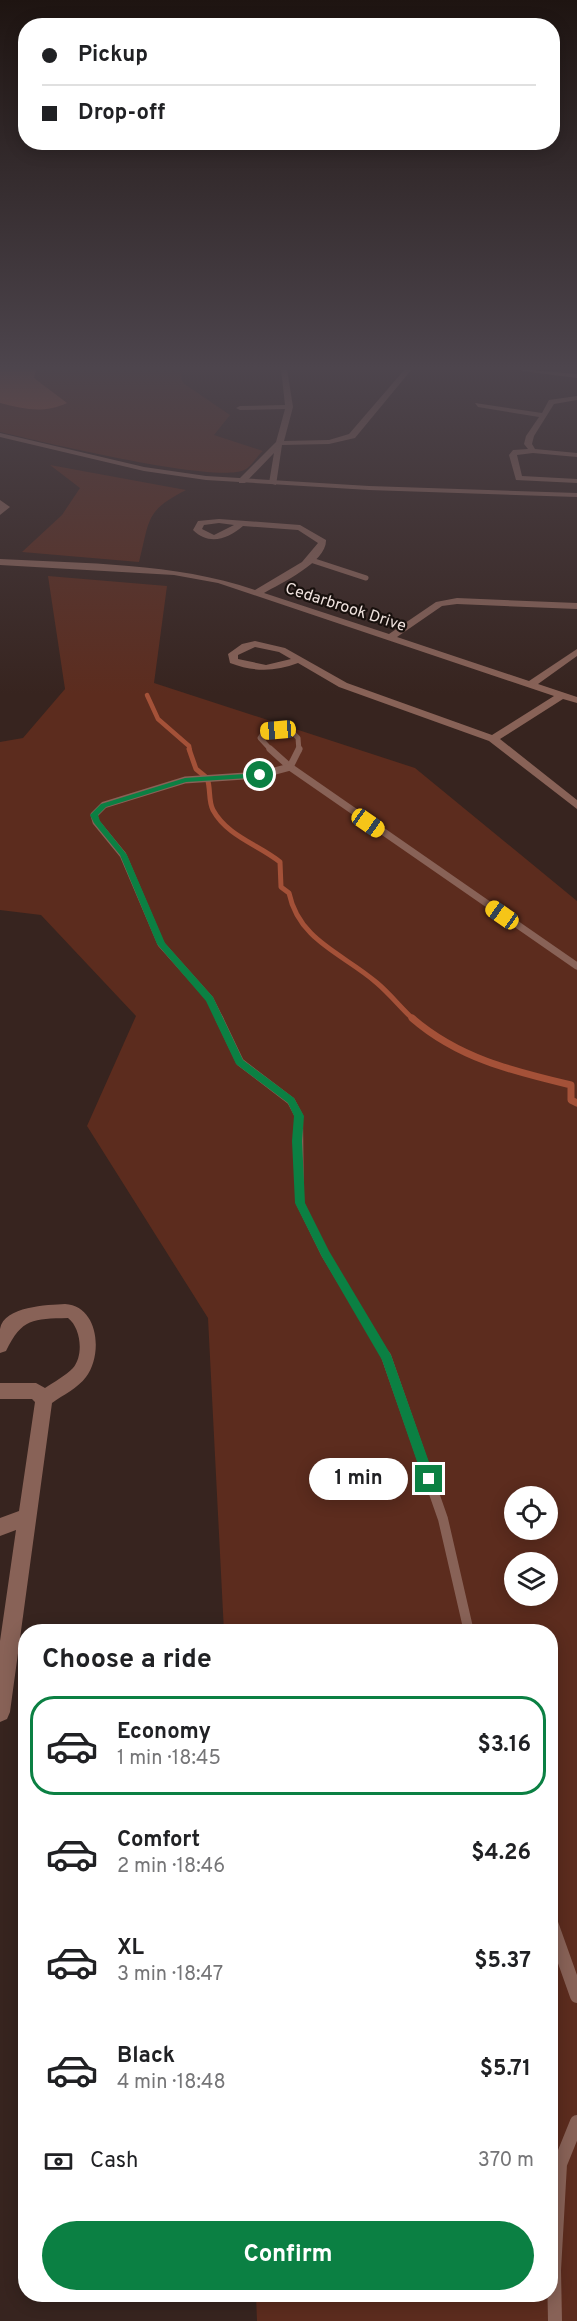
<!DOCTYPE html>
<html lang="en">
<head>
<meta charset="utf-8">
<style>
	:root { --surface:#fff; --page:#f6f6f6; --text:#202124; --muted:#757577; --line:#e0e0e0; --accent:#0b8043 }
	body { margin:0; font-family:Overpass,sans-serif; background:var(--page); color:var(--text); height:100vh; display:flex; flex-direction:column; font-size:22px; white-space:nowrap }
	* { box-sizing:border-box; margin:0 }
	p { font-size:20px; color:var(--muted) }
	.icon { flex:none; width:33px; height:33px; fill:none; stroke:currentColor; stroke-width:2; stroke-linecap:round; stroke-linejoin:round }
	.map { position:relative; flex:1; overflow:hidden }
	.sheet { position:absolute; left:18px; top:1624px; width:540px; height:678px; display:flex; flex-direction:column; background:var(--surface); border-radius:24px; box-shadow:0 3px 15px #0003 }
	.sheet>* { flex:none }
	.top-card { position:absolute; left:18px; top:18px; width:542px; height:132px; border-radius:24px; box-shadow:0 3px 15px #0003; display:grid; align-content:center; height:132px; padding:0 24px; background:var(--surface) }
	.tools { position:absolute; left:504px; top:1486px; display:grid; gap:12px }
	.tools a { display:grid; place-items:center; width:54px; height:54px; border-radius:50%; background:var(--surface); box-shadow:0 3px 15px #0003; font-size:30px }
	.end { position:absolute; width:27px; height:27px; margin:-14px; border:8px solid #0b8043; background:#fff; box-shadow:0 0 0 3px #fff }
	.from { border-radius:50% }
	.bubble { position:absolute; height:42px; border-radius:21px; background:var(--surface); box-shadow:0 3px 15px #0003; font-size:20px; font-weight:700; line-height:42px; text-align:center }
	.car { position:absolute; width:18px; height:36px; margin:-18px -9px; border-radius:8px; box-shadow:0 0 4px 2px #0007; background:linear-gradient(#f5c518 24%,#345 0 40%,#f5c518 0 76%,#345 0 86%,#f5c518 0) }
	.top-card b { display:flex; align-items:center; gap:21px; height:57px; font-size:22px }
	.top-card b+b { border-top:2px solid var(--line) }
	.top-card i { width:15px; height:15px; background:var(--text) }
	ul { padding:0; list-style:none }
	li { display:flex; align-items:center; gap:18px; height:99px; margin:0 12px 9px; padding:0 12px; border:3px solid transparent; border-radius:24px }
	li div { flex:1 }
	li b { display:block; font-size:22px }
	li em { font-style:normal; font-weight:700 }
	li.selected { border-color:var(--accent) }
	li>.icon { width:54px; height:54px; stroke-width:1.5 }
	h2 { padding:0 24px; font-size:27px; line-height:72px }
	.pay { display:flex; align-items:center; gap:15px; height:66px; padding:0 24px; font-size:22px }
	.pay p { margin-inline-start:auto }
	.button { display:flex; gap:12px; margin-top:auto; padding:12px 24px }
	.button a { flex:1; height:69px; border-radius:36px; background:var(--accent); color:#fff; font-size:24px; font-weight:700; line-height:69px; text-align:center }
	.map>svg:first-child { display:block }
	.green { fill:#5c2c1e; fill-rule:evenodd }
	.water { fill:#a45138 }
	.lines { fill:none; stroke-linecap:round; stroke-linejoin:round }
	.stream-far2 { stroke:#a45138; stroke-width:4.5 }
	.stream-far1 { stroke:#a45138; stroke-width:5 }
	.stream { stroke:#a45138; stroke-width:7 }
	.service-far4 { stroke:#886257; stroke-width:5 }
	.service-far3 { stroke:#886257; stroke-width:7 }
	.service-far2 { stroke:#886257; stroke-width:8 }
	.service-far1 { stroke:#886257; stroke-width:10 }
	.service { stroke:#886257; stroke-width:14 }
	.minor { fill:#886257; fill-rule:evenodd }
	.tertiary { fill:#886257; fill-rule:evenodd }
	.route { fill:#0b8043 }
	.labels { text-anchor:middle; stroke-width:4.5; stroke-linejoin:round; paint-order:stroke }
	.far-street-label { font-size:16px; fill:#efe2de; stroke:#18100d }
</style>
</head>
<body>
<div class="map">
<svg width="577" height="2321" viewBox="0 0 577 2321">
	<rect width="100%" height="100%" fill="#37241f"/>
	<g class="green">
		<path d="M0,369h179l4,14 47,32 -16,20 49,16c-6,5 -12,16 -19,19 -28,14 -205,-29 -244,-38z"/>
		<path d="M50,465l136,25c-41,21 -36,29 -47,72l-117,-10 40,-37 18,-27z"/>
		<path d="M48,576l119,10 -13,97 261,85 162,133v1420h-320l-1,-26h294v-663h-326l-16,-314 -121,-192 49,-110 -95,-101 -41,-5v-168l23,-4 42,-49zM514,1497h34v33h-34zM514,1563h34v33h-34z"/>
	</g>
	<path class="water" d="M0,369h36l-2,9 33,25c-24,11 -43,6 -67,0z"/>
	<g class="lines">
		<polyline class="stream-far2" points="147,695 158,719 189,746 190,751"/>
		<path class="stream-far1" d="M189,749l7,20 11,9c4,10 1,23 6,32 14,26 46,35 67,52l1,25 8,6c10,48 55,61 88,90 13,11 24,25 36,36"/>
		<path class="stream" d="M412,1018c46,40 100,53 159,67v15l6,3"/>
		<g class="service-far4">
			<polyline points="311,560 366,578"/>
			<polyline points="272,751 260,738 265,731 292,732 298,738 299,751"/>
		</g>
		<g class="service-far3">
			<polyline points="270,749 290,767"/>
			<polyline points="290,767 577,966"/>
			<polyline points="290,767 299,749"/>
			<polyline points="220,1019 210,999 161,944 123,855 96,822 94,815 104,805 185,780 260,775 290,767"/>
		</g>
		<polyline class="service-far2" points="219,1018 240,1062 291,1101 299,1116 300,1203 325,1254 387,1357"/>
		<polyline class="service-far1" points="386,1356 443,1519 469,1632"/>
		<g class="service">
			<polyline points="550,1920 577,1996"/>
			<polyline points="555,2321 554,2270 560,2164 577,2122"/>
		</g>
		<g class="minor">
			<polygon points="281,369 287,369 293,407 284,441 329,440 349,434 405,369 412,369 355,438 329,444 282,445 276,485 269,483 274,453 245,483 239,483 239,479 276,442 285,409 240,410 236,408 240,406 285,405"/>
			<polygon points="519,369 577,374 577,378 522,371"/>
			<polygon points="577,396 577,400 554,404 534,436 532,444 535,449 577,453 577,457 533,453 517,455 522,476 577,479 577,483 516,480 509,455 513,450 528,449 524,444 526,436 539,417 478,407 475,403 542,413 549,400"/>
			<polygon points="0,500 10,507 0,515"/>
			<path d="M219,519l81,6 26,15c1,22 -45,43 -62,53l125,41 47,-32 21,-4 120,5v6l-120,-5 -15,2 -45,31 132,44 48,-32v7l-39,28 39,13v6l-14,-4 -63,40 77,61v9l-88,-68 -150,-54 -41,-24c-24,9 -44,9 -68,0l-2,-9 14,-10 13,-3 30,7 62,35 145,52 62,-39 -336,-113 -44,-8 -174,-10v-6c86,5 173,3 255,31l47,-28 16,-19 -20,-13 -55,-4c-15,13 -34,20 -50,4l5,-9zM219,523l15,2 -20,10 -12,-6 2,-4zM255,647l24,5 12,7 -25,6 -28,-6v-4z"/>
			<path d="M65,1304c34,2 38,51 21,73 -8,11 -23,18 -34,26l-42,309 -3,7 -7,3v-81l16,-111 -16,6v-18l19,-7 16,-109 -3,-3h-32v-16h36l9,5c9,-6 20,-12 28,-20 11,-13 8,-40 -5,-50 -35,1 -46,0 -62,33l-6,2c0,-7 0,-17 0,-24 4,-23 48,-24 65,-25z"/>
		</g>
		<polygon class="tertiary" points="0,433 144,467 206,476 369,486 577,493 577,497 369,490 206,480 144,471 0,437"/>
	</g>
	<linearGradient id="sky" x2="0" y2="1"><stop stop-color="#1e1411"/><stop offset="0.53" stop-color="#4d454d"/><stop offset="1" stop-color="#4d454d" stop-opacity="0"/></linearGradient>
	<rect width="577" height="694" fill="url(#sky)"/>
	<polygon class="route" points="260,773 262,777 186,782 106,807 98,815 100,821 127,855 165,943 213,997 243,1060 294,1098 304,1116 302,1141 305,1203 329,1251 391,1355 435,1479 429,1485 423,1479 382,1360 322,1257 295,1203 292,1141 294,1116 288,1103 236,1064 206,1001 157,944 120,855 94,823 90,815 101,804 185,778"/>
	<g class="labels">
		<g class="far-street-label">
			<text transform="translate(346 606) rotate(18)" y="6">Cedarbrook Drive</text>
		</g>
	</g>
</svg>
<div class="tools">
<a><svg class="icon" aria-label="locate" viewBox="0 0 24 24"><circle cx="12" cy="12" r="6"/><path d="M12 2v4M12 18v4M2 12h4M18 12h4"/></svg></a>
<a><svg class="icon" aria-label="layers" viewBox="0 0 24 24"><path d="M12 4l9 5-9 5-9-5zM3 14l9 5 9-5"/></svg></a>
</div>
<i class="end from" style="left:260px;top:775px"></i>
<i class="end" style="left:429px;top:1479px"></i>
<div class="bubble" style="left:309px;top:1458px;width:99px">1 min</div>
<i class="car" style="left:278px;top:730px;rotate:265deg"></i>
<i class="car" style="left:368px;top:823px;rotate:125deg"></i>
<i class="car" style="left:502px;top:915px;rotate:305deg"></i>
<div class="top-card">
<b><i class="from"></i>Pickup</b>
<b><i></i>Drop-off</b>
</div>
<section class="sheet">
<h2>Choose a ride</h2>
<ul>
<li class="selected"><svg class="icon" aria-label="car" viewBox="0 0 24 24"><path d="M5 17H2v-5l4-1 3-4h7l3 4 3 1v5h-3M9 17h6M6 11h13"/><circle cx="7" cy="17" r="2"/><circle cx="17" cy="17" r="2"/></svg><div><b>Economy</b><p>1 min · 18:45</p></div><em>$3.16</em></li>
<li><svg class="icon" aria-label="car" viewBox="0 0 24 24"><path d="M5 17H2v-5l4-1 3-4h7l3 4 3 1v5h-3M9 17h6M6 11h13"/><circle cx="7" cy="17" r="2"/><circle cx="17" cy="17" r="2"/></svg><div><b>Comfort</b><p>2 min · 18:46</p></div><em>$4.26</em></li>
<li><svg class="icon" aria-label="car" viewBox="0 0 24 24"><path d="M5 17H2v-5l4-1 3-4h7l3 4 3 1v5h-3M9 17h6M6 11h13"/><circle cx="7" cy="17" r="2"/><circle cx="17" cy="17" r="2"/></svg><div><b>XL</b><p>3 min · 18:47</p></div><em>$5.37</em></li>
<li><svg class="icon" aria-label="car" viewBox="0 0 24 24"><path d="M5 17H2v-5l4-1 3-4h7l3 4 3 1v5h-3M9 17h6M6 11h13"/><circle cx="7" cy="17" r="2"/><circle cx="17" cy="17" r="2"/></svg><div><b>Black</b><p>4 min · 18:48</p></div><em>$5.71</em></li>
</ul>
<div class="pay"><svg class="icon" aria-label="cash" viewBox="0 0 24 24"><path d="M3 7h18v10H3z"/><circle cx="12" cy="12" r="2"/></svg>Cash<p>370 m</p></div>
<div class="button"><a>Confirm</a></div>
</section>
</div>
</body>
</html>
